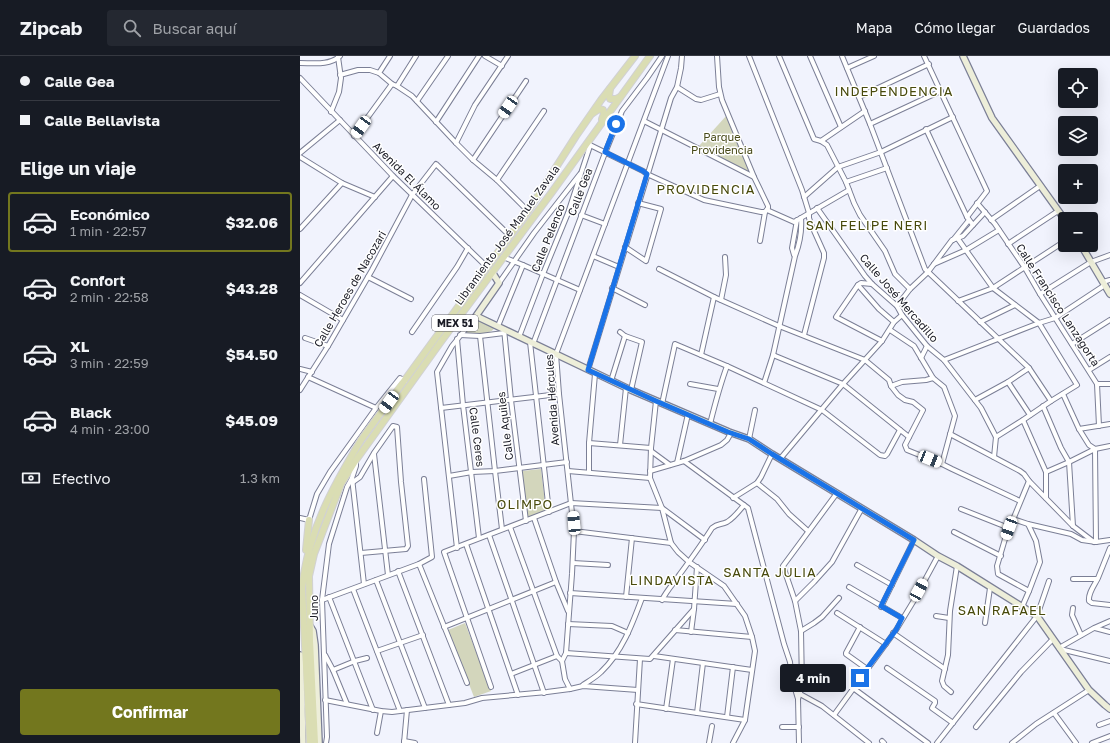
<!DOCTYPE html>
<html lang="es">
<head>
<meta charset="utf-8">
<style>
	:root { --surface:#171b24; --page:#242831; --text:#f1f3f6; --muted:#9ea1a6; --line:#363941; --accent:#73771e }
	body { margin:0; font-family:"Golos Text",sans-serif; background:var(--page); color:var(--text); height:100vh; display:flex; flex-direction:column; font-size:15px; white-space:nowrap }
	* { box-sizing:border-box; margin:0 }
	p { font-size:13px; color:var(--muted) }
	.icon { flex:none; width:22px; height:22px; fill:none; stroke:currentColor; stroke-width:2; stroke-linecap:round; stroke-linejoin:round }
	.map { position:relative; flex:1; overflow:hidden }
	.panel { display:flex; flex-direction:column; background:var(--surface); width:300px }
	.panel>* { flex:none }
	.banner { display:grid; align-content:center; height:88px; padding:0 20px; background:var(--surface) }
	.fabs { position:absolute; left:758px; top:12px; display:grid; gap:8px }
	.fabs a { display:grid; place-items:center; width:40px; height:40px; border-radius:4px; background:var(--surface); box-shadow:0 4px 16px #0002; font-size:20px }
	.end { position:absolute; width:18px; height:18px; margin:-9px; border:5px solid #1a73e8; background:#fff; box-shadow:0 0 0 2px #fff }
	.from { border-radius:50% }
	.bubble { position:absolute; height:28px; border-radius:4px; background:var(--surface); box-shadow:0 4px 16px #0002; font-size:13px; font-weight:700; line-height:28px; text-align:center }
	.car { position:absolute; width:12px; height:24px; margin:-12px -6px; border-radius:5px; box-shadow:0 0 3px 1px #0007; background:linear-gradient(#fff 24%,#345 0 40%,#fff 0 76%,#345 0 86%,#fff 0) }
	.banner b { display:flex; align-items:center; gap:14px; height:38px; font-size:15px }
	.banner b+b { border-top:1px solid var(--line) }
	.banner i { width:10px; height:10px; background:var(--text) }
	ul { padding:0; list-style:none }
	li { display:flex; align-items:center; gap:12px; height:60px; margin:0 8px 6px; padding:0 12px; border:2px solid transparent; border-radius:4px }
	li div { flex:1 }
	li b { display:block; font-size:15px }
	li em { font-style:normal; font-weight:700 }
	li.selected { border-color:var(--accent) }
	li>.icon { width:36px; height:36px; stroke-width:1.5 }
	h2 { padding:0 20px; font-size:18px; line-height:48px }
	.pay { display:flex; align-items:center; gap:10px; height:44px; padding:0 20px; font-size:15px }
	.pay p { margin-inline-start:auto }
	.primary-button { display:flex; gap:8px; margin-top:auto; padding:8px 20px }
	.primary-button a { flex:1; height:46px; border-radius:4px; background:var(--accent); color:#fff; font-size:16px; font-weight:700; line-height:46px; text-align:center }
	header { display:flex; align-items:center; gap:24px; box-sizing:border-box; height:56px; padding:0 20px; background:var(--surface); border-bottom:1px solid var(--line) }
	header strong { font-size:19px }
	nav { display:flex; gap:22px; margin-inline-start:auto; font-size:14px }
	.search { width:280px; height:36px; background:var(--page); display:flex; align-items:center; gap:10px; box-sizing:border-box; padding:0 14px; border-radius:4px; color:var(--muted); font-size:15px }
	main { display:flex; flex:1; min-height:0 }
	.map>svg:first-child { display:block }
	.green { fill:#d3d6bc }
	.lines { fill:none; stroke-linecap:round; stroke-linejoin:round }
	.street-casing { stroke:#7b7f96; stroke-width:6 }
	.secondary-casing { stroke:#7b7f96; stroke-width:8 }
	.primary-casing { stroke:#d1d1d3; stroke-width:8 }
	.street { stroke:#fff; stroke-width:4 }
	.secondary { stroke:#edeed9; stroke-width:5.5 }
	.primary { stroke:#daddb3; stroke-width:6 }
	.route { stroke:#1a73e8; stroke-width:5 }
	.labels { text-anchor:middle; stroke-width:3; stroke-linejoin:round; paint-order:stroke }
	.shield { fill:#fff; stroke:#5f5f66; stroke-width:1 }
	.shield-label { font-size:10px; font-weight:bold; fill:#1a1b25 }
	.park-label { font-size:11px; fill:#484a19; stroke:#fff }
	.street-label { font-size:11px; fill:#1a1b25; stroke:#fff }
	.quarter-label { font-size:13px; letter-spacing:1px; fill:#484a0c; stroke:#fff }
</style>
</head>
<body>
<header>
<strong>Zipcab</strong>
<div class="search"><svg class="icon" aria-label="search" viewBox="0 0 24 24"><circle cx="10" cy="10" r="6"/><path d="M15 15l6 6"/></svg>Buscar aquí</div>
<nav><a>Mapa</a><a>Cómo llegar</a><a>Guardados</a></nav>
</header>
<main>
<section class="panel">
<div class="banner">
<b><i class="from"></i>Calle Gea</b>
<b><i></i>Calle Bellavista</b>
</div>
<h2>Elige un viaje</h2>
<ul>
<li class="selected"><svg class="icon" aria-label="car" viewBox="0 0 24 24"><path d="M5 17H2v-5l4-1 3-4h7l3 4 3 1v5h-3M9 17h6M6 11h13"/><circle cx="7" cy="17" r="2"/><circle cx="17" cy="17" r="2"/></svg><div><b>Económico</b><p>1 min · 22:57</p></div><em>$32.06</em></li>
<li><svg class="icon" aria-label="car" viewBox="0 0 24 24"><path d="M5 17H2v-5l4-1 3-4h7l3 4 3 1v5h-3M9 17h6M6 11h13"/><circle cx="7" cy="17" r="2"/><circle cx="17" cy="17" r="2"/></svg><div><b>Confort</b><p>2 min · 22:58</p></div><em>$43.28</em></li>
<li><svg class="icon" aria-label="car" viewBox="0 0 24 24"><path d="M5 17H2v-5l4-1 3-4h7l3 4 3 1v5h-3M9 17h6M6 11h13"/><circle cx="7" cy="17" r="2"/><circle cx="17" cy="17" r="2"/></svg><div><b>XL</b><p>3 min · 22:59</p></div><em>$54.50</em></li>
<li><svg class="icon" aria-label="car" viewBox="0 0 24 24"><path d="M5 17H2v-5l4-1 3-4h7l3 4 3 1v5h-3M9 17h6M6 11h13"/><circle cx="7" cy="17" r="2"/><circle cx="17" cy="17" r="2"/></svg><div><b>Black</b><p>4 min · 23:00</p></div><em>$45.09</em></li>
</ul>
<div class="pay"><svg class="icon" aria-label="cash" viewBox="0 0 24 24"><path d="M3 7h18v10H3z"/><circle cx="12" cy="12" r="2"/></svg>Efectivo<p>1.3 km</p></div>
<div class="primary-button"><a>Confirmar</a></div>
</section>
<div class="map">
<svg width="810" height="687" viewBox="0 0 810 687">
	<rect width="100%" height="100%" fill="#f1f3fd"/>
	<g class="green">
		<polygon points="427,59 451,118 398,91"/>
		<path d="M175,262l20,9c-4,9 -23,7 -31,6z"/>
		<polygon points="241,413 246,455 227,462 222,415"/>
		<polygon points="165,567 191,635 174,641 148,574"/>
	</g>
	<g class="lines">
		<g class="street-casing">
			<g id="street">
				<polyline points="90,0 79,17 92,28 97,30 112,40 156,87 173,104 197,124 228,155"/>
				<polyline points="185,0 202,10"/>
				<polyline points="417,0 419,31 422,44 454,121 468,150 468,152 465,156 460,185"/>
				<polyline points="449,0 502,134 509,157 509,162 511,168 524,197 524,202 504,279"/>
				<polyline points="479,0 514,83 521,85 527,89 546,126 554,147 560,159 585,195 595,218 610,233"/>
				<polyline points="510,0 541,71"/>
				<polyline points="542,0 570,68 625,213 729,312 751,345"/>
				<polyline points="624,0 687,135 667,161"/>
				<path d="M0,7c13,0 29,3 40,-7"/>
				<polyline points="547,12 574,0"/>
				<polyline points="40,19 58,14 70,14 79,17"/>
				<polyline points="0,22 93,120 187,211"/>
				<polyline points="97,30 116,0"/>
				<polyline points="377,31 396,43 401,44 420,38"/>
				<polyline points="559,41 629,8"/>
				<polyline points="117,45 148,0"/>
				<polyline points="31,56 39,36 41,22 38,1"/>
				<polyline points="344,65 454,121"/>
				<polyline points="136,66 179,0"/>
				<polyline points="570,68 641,35"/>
				<polyline points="626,73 667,161 673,169"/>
				<polyline points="54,80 92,28"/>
				<polyline points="521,85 565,55"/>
				<polyline points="156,87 175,49 208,0"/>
				<polyline points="288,88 343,115 347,118 404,144 461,156 465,156"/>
				<polyline points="0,97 40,64"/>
				<polyline points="0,101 42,127 75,141"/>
				<polyline points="173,104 226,25"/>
				<polyline points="197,124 244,55"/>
				<polyline points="546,126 587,112"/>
				<polyline points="504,141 538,111 581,96 653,61"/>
				<polyline points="677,147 695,168 725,212 740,238 797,328 799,370"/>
				<polyline points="517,152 565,220 572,228 597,250 602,259 627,290 644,304 681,352 696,381 694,401"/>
				<polyline points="467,154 494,166 549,134"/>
				<polyline points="281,159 305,168"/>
				<polyline points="691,164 740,130"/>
				<polyline points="0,173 42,127"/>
				<polyline points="658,183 693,232 739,267 777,329 751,345 723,364 696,381"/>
				<polyline points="653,184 669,164"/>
				<polyline points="708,188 758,155"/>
				<polyline points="325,191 346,205 361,153 338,147"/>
				<polyline points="494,199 492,192 497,164"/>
				<polyline points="293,200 319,211"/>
				<polyline points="203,201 223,209 280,234"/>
				<polyline points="634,208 666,194 699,174"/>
				<polyline points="359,213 414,241 479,270 565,304 589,324 591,330 598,339 605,344 613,346 623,354 605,389 607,394 642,408 652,413 720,445"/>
				<polyline points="68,221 111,243"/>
				<polyline points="803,226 810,224"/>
				<polyline points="0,227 93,120"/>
				<polyline points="199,227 234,177 280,118"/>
				<polyline points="572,228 561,227 558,229 536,261 582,285"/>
				<polyline points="558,229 579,253 594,266"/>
				<polyline points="312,232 345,249"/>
				<polyline points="740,238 791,206 810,199"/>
				<polyline points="0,239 43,264"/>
				<polyline points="421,244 426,219 425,201"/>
				<polyline points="658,245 693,232 765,185"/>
				<polyline points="597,250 610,233 628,216 652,184 663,180 685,156"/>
				<polyline points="680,266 715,249"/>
				<polyline points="198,270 223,209"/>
				<polyline points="204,273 211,344 226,465"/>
				<polyline points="590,274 614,290 633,322 644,331 655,360 642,408"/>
				<polyline points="112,276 157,211 168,192"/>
				<polyline points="320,276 325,280 342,286 331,334"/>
				<polyline points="160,279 180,280 204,277"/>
				<polyline points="180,280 195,415 202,473"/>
				<polyline points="219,281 243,218 268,157 290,90"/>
				<polyline points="5,282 28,290"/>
				<polyline points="157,283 163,349 179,482"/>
				<polyline points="230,286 249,456"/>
				<polyline points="233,288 305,97 322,55 347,22 362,0"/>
				<polyline points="772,288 810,264"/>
				<polyline points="401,299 414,241"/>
				<polyline points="473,299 543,328 609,381"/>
				<polyline points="621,302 627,290"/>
				<polyline points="644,304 739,267 755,262 805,229"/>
				<polyline points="0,313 12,316"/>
				<polyline points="288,314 371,42 377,31 381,12 382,0"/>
				<polyline points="789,314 810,301"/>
				<polyline points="8,321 76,352"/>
				<polyline points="311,325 325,280"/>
				<polyline points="708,326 730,359"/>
				<path d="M464,327l9,-28 22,-99c5,-13 7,-25 6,-38"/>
				<polyline points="390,328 418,333"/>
				<polyline points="797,328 810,328"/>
				<polyline points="591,330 602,326 626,324 633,322"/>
				<polyline points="0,334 28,290 72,214 112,139 136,108 210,180"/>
				<polyline points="763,338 779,373 789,389 795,393"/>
				<polyline points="675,344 708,326 729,312"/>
				<polyline points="356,345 351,392 350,422 362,452 371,487 378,496 389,506 424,530 445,560 452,581 455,595 445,664 433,687"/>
				<polyline points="362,348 375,288 427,310 522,354 580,399 585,400 587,398 600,374"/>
				<polyline points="743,350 761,392 769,406 773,470"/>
				<polyline points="141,352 259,338"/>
				<polyline points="723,364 746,416 746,442"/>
				<path d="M410,368c5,-20 10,-39 17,-58"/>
				<polyline points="779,373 810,368"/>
				<polyline points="650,378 720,415 724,418 729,425 773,470 794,486"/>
				<polyline points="449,383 455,354"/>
				<polyline points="289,387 351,392"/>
				<polyline points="320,389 326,332"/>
				<polyline points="795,393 796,486"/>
				<polyline points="351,395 370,409"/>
				<polyline points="74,398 88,519"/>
				<polyline points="480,403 543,328 582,285 594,266 602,259"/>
				<polyline points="56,404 56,410 52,422 64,528"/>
				<polyline points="384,405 448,452 484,588 490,606 492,623 498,643"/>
				<polyline points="377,407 388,358"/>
				<polyline points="268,415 350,422"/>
				<polyline points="350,415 384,405 421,389 427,384 431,377"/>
				<polyline points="289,416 289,387 295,318"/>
				<polyline points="746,416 769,406 795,393 810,390"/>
				<polyline points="149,420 172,416 195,415 267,406"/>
				<polyline points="53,426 60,421 74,397 93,370 97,371 101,426 108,490 106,493 61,497"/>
				<polyline points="457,427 477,443 489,458 508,475"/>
				<polyline points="433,442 457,427 461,421 472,398"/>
				<polyline points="661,453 709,472"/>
				<polyline points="0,462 9,464 17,438 30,416 76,352 100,322 105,325"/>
				<polyline points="234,462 256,526 268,555"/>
				<polyline points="713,463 728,468 771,478 782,484 796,486 810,484"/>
				<polyline points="210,471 257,600 262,605"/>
				<polyline points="274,475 371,487"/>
				<polyline points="654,476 701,500"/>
				<polyline points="189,479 244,637"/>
				<polyline points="166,488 218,639"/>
				<polyline points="157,492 137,316 152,290 176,260"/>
				<path d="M810,492c-4,10 -8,20 -12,30 -4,8 -10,15 -9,23l3,2 18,2"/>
				<polyline points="273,507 308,509"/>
				<polyline points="119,508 167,627"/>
				<polyline points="557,509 592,529"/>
				<polyline points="98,515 149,649"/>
				<polyline points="773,523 797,523"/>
				<polyline points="76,524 125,652"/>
				<polyline points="549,531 602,562"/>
				<polyline points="53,533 100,655"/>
				<polyline points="729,535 698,518 697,510 705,483 729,425"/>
				<polyline points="270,537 437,548"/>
				<polyline points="29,541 73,654"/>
				<polyline points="326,541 332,482"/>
				<polyline points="22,544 119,508 132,501 124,423"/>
				<path d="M362,544c5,-10 12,-17 18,-26 11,-15 22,-30 32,-46 6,-5 9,-3 15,-6 7,-4 12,-11 17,-17"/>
				<polyline points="495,545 514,526 532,506 562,452"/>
				<polyline points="581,551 614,484"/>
				<polyline points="722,551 729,535 740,506 736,485 728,468"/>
				<polyline points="773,552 772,559 781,579"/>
				<polyline points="537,557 586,588"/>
				<polyline points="636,560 649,562"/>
				<polyline points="685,567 690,532"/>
				<polyline points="268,568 312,570 328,577"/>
				<polyline points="144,571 256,526"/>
				<polyline points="560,571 546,597 546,598 567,613"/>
				<polyline points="795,572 810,576"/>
				<polyline points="375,574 452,581"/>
				<polyline points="501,575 514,567 522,561 539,542"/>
				<polyline points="391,576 394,553 397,511"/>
				<polyline points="593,577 645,613"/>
				<polyline points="759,592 794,572 810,565"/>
				<polyline points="760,593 810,605"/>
				<polyline points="77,595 123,579"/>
				<polyline points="266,597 350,603 394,553"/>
				<polyline points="25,599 33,614 47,648"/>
				<polyline points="354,600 452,614"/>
				<polyline points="587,612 635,645 635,647 632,652 653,667"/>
				<polyline points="33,614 55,605 67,602"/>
				<polyline points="211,618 257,600"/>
				<path d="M283,629c6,-4 13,-8 18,-13 21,-20 31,-47 41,-74"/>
				<polyline points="191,631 144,496 271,447 362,452 405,484"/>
				<polyline points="553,632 628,687"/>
				<polyline points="270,633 265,623 262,605 266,597 272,518 274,475 259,338 256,298 368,0"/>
				<polyline points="651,636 644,630 642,625 648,599 650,555 657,510"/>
				<polyline points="500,638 522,650 569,687"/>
				<polyline points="25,644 81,655 92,656 165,647 182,642 247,636 270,633 283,630 338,634"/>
				<polyline points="336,648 445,664"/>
				<polyline points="366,653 373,603"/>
				<polyline points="397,657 403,607"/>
				<polyline points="754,657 776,687"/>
				<polyline points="534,659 596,574 613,546 638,500"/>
				<polyline points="427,661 433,611"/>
				<polyline points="799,669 810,665"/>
				<polyline points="482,671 499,671"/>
				<polyline points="676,671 721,616 753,583"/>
				<polyline points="77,677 81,655"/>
				<polyline points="104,685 115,687"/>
				<polyline points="582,685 584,687"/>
				<polyline points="26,687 27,681 22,544 29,488 47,431 52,422"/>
				<polyline points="104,687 107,654"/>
				<polyline points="335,687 340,603"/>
				<polyline points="409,687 412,670"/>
				<polyline points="499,687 498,643 502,630 501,575 495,545 483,510 537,437"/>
				<polyline points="637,687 737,560 749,525"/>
				<polyline points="712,687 736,668 789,634"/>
				<polyline points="792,687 810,680"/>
			</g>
		</g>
		<g class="secondary-casing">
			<g id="secondary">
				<polyline points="663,0 692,62 765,164"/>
				<polyline points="781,189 810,238"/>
				<polyline points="192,216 199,227 176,260 331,334 429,376 449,383 472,398 614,484 638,500 657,510 737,560 789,634 805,649 810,653"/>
				<polyline points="10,570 13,575 15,589 19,687"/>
				<polyline points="0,599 3,687"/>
			</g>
		</g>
		<g class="primary-casing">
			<g id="primary">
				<polyline points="310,33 309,40 310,43 316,43 320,41"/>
				<polyline points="293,57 299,53 303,54 304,58 302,63"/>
				<polyline points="6,494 9,464"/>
				<path d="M10,687l-8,-155c6,-56 30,-100 59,-148l167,-229 48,-75 25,-36 34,-44"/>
				<polyline points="15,687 10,585 9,520 14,498 41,428 56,404 140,287 252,136 350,0"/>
			</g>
		</g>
		<use href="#street" class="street"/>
		<use href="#secondary" class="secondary"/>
		<use href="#primary" class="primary"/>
	</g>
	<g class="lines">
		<polyline class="route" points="316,68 305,96 343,115 347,118 288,314 356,345 428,376 449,383 472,398 614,484 581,550 602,562 596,574 560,622"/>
	</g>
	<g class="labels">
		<rect class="shield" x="132" y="259" width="46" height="16" rx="3"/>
		<g class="shield-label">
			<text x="155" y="271">MEX 51</text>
		</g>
		<g class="park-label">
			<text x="422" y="85">Parque<tspan x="422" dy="13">Providencia</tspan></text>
		</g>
		<g class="street-label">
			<text transform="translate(107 120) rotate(45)" y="4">Avenida El Álamo</text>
			<text transform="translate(280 136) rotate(-69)" y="4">Calle Gea</text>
			<text transform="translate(207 179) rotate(-54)" y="4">Libramiento José Manuel Zavala</text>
			<text transform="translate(248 182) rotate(-68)" y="4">Calle Pelenco</text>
			<text transform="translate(50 233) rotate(-60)" y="4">Calle Heroes de Nacozari</text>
			<text transform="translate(599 242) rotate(49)" y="4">Calle José Mercadillo</text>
			<text transform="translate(758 249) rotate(57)" y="4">Calle Francisco Lanzagorta</text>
			<text transform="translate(252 344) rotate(-94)" y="4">Avenida Hércules</text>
			<text transform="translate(205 370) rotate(-97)" y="4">Calle Aquiles</text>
			<text transform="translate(177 381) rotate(83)" y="4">Calle Ceres</text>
			<text transform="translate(14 552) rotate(-90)" y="4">Juno</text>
		</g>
		<g class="quarter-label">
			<text x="594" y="40">INDEPENDENCIA</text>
			<text x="406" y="138">PROVIDENCIA</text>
			<text x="567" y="174">SAN FELIPE NERI</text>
			<text x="225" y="453">OLIMPO</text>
			<text x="470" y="521">SANTA JULIA</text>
			<text x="372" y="529">LINDAVISTA</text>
			<text x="702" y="559">SAN RAFAEL</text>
		</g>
	</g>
</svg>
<div class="fabs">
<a><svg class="icon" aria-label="locate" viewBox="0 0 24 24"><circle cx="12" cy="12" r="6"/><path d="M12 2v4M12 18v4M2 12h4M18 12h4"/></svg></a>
<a><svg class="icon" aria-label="layers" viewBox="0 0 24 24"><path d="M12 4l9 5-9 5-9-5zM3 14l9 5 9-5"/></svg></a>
<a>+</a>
<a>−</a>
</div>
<i class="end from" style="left:316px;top:68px"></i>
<i class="end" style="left:560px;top:622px"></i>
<div class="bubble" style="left:480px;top:608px;width:66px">4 min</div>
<i class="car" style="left:208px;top:51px;rotate:214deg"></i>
<i class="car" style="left:61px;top:71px;rotate:216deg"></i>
<i class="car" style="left:89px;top:346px;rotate:216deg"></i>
<i class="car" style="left:630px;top:403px;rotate:112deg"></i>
<i class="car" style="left:274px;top:467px;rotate:355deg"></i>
<i class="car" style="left:709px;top:472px;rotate:200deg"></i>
<i class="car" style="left:619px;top:534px;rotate:29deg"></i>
</div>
</main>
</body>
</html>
